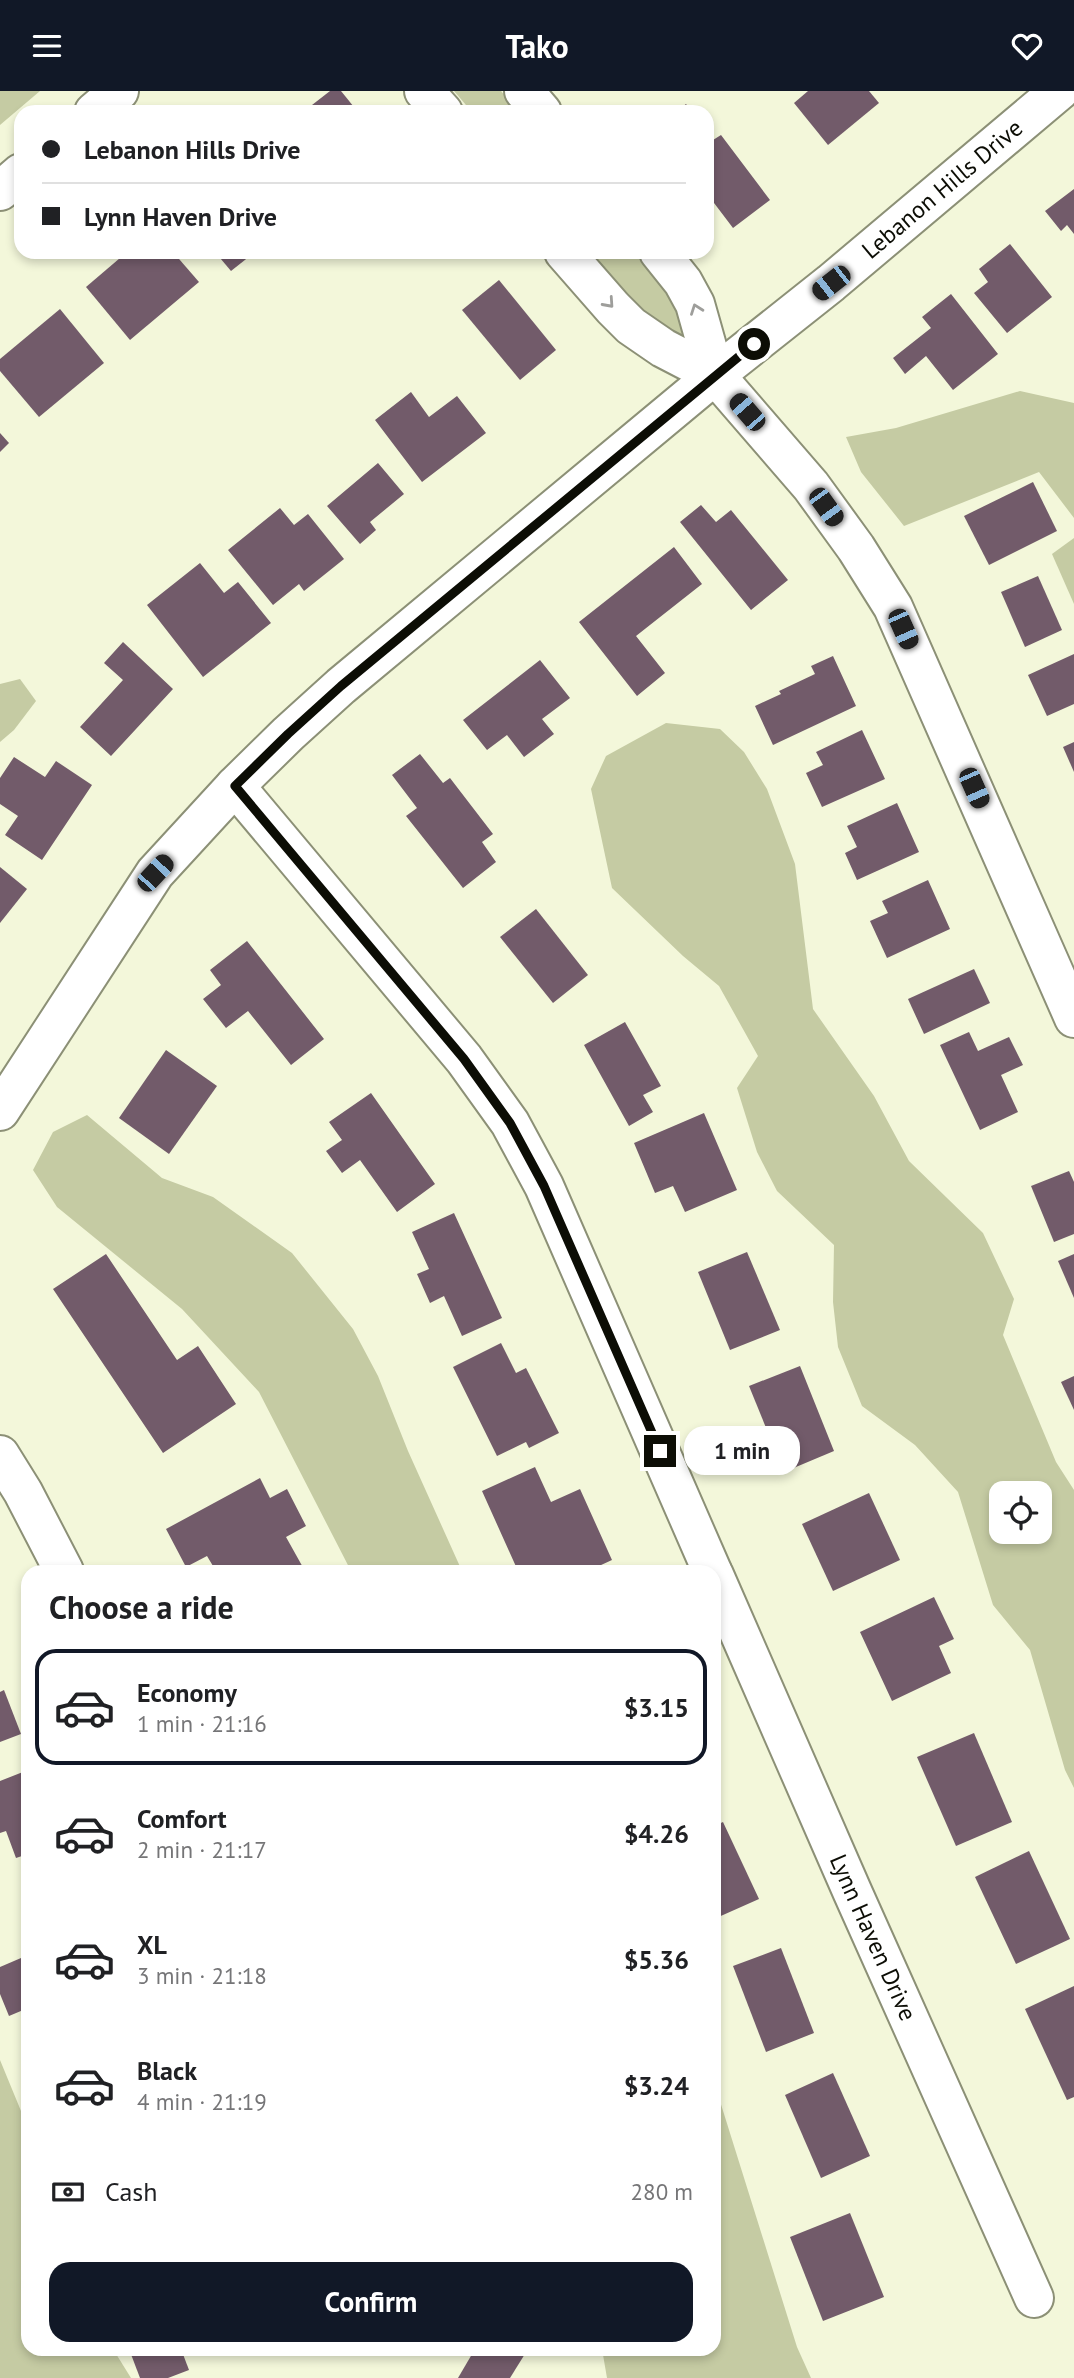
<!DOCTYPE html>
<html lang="en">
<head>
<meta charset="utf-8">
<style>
	:root { --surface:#fff; --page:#f2f2f2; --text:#202124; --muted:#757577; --line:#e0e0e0; --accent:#111827 }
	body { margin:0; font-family:"PT Sans",sans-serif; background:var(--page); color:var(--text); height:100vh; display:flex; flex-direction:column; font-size:26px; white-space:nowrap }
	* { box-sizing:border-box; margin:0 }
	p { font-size:23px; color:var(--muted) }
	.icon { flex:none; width:38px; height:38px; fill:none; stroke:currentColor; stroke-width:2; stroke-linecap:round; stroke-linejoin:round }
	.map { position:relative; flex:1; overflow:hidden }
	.side { position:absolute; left:21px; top:1474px; width:700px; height:791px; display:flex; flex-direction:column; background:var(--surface); border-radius:21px; box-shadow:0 4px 10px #0003 }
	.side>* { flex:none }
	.top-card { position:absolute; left:14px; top:14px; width:700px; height:154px; border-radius:21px; box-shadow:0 4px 10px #0003; display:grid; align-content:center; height:154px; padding:0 28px; background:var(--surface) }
	.buttons { position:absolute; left:989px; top:1390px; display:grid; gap:14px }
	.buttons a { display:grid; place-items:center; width:63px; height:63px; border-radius:14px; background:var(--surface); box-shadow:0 4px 10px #0003; font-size:35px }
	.end { position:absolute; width:32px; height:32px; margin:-16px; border:9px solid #0c0d05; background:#fff; box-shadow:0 0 0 4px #fff }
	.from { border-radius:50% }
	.bubble { position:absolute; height:49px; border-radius:21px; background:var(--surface); box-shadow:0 4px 10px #0003; font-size:23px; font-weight:700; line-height:49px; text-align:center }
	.car { position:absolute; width:21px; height:42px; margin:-21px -10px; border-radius:9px; box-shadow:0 0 5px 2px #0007; background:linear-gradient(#222 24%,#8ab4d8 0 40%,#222 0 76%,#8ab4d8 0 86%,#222 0) }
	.top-card b { display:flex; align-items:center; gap:24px; height:66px; font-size:26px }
	.top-card b+b { border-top:2px solid var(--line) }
	.top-card i { width:18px; height:18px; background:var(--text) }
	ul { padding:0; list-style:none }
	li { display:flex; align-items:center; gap:21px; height:116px; margin:0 14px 10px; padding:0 14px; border:4px solid transparent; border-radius:21px }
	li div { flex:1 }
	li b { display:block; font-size:26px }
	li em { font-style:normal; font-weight:700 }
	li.selected { border-color:var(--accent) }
	li>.icon { width:63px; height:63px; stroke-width:1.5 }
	h2 { padding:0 28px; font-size:32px; line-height:84px }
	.pay { display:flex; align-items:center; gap:18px; height:77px; padding:0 28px; font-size:26px }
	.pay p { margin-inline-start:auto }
	.button { display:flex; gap:14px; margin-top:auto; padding:14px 28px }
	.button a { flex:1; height:80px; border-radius:21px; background:var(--accent); color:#fff; font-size:28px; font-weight:700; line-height:80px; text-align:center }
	header { display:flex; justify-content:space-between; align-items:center; height:91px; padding:0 28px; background:var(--accent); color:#fff; font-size:32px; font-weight:700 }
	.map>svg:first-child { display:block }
	.green { fill:#c5cba3; fill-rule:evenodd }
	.building { fill:#725b6a }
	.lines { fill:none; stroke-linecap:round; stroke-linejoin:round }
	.minor-casing { stroke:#8c9076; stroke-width:42 }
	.major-casing { stroke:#8c9076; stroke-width:42 }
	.minor { stroke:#fff; stroke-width:38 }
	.major { stroke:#fff; stroke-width:38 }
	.oneway { stroke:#9e9e9b }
	.route { stroke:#0c0d05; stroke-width:9 }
	.labels { text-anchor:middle; stroke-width:5; stroke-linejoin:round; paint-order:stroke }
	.street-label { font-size:24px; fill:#0c0d05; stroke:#fff }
</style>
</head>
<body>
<header><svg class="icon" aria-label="menu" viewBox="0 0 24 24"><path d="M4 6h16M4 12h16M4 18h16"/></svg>Tako<svg class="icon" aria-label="heart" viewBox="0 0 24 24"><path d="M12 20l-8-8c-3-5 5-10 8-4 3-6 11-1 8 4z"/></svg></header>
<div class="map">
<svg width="1074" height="2287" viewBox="0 0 1074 2287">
	<rect width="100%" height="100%" fill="#f3f7da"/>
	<g class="green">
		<polygon points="0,0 40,0 0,34"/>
		<polygon points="454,0 501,0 519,21 472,21"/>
		<path d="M589,161h47l32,40 11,19 6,28c-41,-19 -67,-53 -96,-87z"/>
		<polygon points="1020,300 1074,312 1074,427 1039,381 904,435 861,381 846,346 896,337"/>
		<polygon points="1074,447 1074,513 1052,463"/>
		<polygon points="20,588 36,610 14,639 0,651 0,593"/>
		<path d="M666,632l54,6 24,23 23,37 28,75 18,145 61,87 35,65 74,72 31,66 -11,36 53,127 18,28v298l-9,-18 -35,-120 -37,-45 -35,-113 -43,-47 -53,-39 -24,-59 -5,-45 1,-57 -57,-54 -20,-39 -20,-64 21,-32 -39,-70 -36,-30 -71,-68 -21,-99 15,-33zM1001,1402h39v38h-39z"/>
		<polygon points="87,1024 162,1087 213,1106 292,1162 353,1238 378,1285 408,1360 462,1480 351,1480 259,1301 182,1218 57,1116 33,1079 53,1041"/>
		<polygon points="0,1969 28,2037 28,2258 113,2258 131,2287 0,2287"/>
		<polygon points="714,1991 797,2256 811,2287 607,2287 602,2258 714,2258"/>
	</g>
	<g class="building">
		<polygon points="330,0 341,0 358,21 303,21"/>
		<polygon points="808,0 869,0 879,12 828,54 794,12"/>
		<polygon points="686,13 692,21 676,21"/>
		<polygon points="707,41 713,49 721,44 770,109 733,137 711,108 707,111"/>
		<polygon points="1074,98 1074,143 1067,134 1061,140 1045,120"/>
		<polygon points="1010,153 1052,206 1007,242 974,202 988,191 979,178"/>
		<polygon points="127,161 173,161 199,191 130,249 86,196"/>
		<polygon points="215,161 255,161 231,180"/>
		<polygon points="499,189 556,259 520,289 462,219"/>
		<polygon points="951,203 998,263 953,299 926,265 905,283 893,267 931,237 922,226"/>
		<polygon points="60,218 104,272 39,326 0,280 0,268"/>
		<polygon points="411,301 429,326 457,305 486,342 422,391 375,329"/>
		<polygon points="0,342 9,352 0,361"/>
		<polygon points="378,372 404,403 370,431 376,439 360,453 327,415"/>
		<polygon points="1033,391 1057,440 989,474 964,425"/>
		<polygon points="701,414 716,431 731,419 788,489 751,519 680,431"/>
		<polygon points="280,417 294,434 308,423 344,468 304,500 299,493 273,514 228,459"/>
		<polygon points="674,456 702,493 636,545 665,582 637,605 579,531"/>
		<polygon points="200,472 224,502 238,491 271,532 203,586 147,514"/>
		<polygon points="1038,485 1062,539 1025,556 1001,501"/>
		<polygon points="123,551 173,598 111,665 80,636 123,589 104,572"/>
		<polygon points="1074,563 1074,613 1047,625 1028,584"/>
		<polygon points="833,565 856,615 773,654 755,615 781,603 779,600 815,583 811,575"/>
		<polygon points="540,569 570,607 542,628 554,643 524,666 507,644 487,659 463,629"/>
		<polygon points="862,639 885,688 822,716 806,682 823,674 816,661"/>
		<polygon points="1074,651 1074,681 1063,656"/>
		<polygon points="420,663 443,692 450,687 493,743 482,751 496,771 463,797 406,725 417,717 392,684"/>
		<polygon points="14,666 45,686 56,670 92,694 42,769 5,744 18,725 0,713 0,687"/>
		<polygon points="897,712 919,761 857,789 845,762 857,756 847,735"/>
		<polygon points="0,776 27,798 0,832"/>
		<polygon points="928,789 950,838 887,867 870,830 888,822 882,810"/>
		<polygon points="536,818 588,884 553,912 500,846"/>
		<polygon points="247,850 324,948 291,974 248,920 226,937 203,908 221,894 210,879"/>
		<polygon points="974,878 990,912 924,943 908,908"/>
		<polygon points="625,931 661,995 643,1004 653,1021 629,1035 584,954"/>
		<polygon points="969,941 978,960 1009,946 1023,974 1001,984 1018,1021 980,1039 940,954"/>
		<polygon points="166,959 217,995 169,1063 119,1027"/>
		<polygon points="371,1002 435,1093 397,1121 360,1069 342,1082 326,1060 342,1049 329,1031"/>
		<polygon points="704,1022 737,1099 685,1121 673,1095 655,1102 634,1052"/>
		<polygon points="1069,1080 1074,1091 1074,1143 1054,1151 1031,1095"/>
		<polygon points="454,1122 502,1227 462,1245 444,1205 430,1212 417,1183 429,1178 412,1141"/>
		<polygon points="747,1161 780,1239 730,1259 698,1181"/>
		<polygon points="106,1163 177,1269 198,1255 236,1313 163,1362 53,1198"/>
		<polygon points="1074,1163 1074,1207 1058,1170"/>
		<polygon points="501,1252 516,1282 526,1277 559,1342 529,1357 526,1351 497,1365 453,1276"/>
		<polygon points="800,1275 834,1360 784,1381 749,1295"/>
		<polygon points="1074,1285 1074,1319 1061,1291"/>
		<polygon points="535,1376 551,1411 580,1398 612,1469 588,1480 518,1480 482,1400"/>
		<polygon points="260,1387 270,1407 287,1398 306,1435 286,1446 305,1480 216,1480 207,1465 186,1476 166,1438"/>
		<polygon points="869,1402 900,1469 833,1500 802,1433"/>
		<polygon points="934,1506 954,1548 939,1555 951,1582 892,1610 860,1541"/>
		<polygon points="4,1599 21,1643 0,1651 0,1601"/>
		<polygon points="974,1642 1012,1731 956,1755 917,1666"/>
		<polygon points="28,1679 28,1763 16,1767 6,1740 0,1742 0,1690"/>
		<polygon points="723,1731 759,1808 714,1828 714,1735"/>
		<polygon points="1029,1760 1070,1848 1016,1873 975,1786"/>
		<polygon points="781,1857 814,1942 766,1961 733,1875"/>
		<polygon points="28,1864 28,1917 9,1925 0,1903 0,1876"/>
		<polygon points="1074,1895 1074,2006 1067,2009 1025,1918"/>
		<polygon points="833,1982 870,2065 821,2087 785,2004"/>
		<polygon points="850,2122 884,2206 823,2230 790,2146"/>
		<polygon points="129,2258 181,2258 189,2279 168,2287 140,2287"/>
		<polygon points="475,2258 528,2258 510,2287 458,2287"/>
	</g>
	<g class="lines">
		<g class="minor-casing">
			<g id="minor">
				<polyline points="424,0 443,21"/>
				<polyline points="524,0 542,21"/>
				<polyline points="564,161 613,217 631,235 663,257 715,284 811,395 856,457 893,516 1074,927"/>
				<polyline points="659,161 683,191 695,213 715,284"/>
				<polyline points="235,695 464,968 510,1032 544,1095 712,1480"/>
				<path id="s1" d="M0,1020l155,-238 80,-87 53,-52 53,-48 374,-311 116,-92 228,-192"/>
				<polyline points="0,1364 23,1401 64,1480"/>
				<path id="s2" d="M714,1484l138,316 182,407"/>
			</g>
		</g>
		<g class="major-casing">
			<g id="major">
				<polyline points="94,21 119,0"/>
				<polyline points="0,100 21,82"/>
			</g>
		</g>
		<use href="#minor" class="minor"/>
		<use href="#major" class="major"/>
	</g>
	<defs><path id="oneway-chevron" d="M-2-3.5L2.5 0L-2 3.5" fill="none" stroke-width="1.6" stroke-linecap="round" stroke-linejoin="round" transform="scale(1.75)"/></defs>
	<g class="oneway">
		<use href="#oneway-chevron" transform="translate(609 212) rotate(48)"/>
		<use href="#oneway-chevron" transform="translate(696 218) rotate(-110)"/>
	</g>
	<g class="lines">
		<polyline class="route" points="660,1360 544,1095 510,1032 464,968 235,695 288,643 341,595 754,253"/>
	</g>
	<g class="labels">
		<g class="street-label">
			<text dy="8" stroke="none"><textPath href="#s1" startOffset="1328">Lebanon Hills Drive</textPath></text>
			<text dy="8" stroke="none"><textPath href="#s2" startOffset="396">Lynn Haven Drive</textPath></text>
		</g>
	</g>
</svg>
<div class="buttons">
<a><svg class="icon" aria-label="locate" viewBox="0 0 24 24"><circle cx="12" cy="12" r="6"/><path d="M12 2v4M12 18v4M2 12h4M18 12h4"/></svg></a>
</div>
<i class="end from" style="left:754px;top:253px"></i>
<i class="end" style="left:660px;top:1360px"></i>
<div class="bubble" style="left:684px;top:1335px;width:116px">1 min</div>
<i class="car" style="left:831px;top:192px;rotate:232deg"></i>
<i class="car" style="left:747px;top:321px;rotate:319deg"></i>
<i class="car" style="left:826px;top:416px;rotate:144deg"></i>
<i class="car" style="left:903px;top:538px;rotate:156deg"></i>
<i class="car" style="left:974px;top:697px;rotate:156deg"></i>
<i class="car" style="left:155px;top:782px;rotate:43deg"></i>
<div class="top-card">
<b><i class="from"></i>Lebanon Hills Drive</b>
<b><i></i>Lynn Haven Drive</b>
</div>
<section class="side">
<h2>Choose a ride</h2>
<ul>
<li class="selected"><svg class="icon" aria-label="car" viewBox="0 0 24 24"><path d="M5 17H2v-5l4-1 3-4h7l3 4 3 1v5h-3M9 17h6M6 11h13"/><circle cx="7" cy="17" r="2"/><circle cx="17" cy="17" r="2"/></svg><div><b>Economy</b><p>1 min · 21:16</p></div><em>$3.15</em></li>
<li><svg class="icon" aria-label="car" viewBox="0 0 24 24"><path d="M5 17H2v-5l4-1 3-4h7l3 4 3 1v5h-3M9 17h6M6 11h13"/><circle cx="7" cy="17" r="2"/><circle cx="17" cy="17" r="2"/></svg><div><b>Comfort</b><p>2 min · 21:17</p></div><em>$4.26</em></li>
<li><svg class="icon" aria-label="car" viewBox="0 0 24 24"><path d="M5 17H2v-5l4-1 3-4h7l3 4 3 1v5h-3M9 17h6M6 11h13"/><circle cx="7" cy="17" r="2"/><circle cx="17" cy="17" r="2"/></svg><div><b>XL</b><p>3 min · 21:18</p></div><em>$5.36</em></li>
<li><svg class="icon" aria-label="car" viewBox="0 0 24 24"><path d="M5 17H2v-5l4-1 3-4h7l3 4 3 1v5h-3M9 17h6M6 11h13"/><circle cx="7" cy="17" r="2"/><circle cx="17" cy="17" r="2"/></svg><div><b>Black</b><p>4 min · 21:19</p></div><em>$3.24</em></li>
</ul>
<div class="pay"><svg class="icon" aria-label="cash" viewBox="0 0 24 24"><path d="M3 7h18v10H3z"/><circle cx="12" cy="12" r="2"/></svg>Cash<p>280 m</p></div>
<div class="button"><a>Confirm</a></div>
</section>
</div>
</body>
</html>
